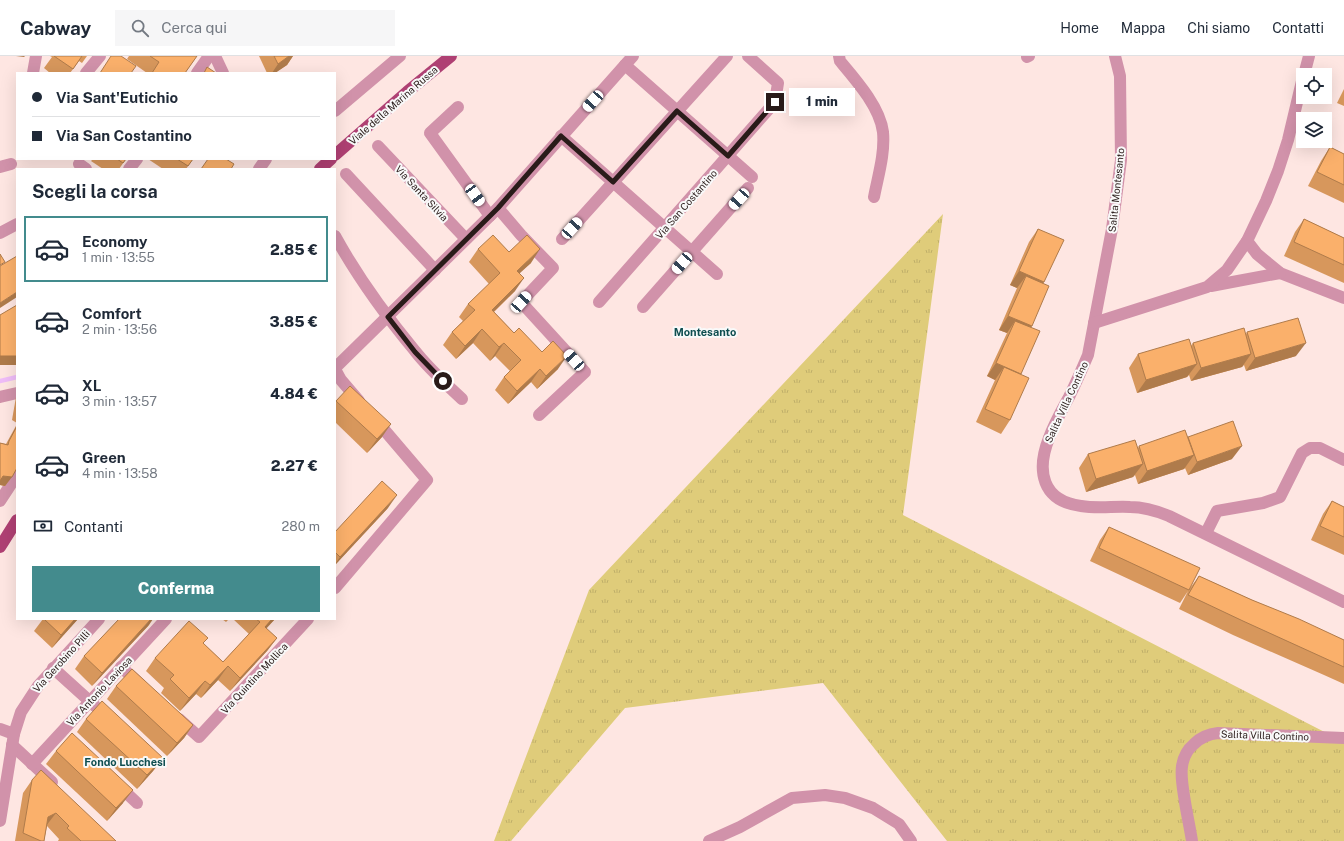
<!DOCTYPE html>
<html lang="it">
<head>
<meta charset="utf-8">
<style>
	:root { --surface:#fff; --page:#f6f6f7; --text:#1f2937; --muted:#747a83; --line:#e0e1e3; --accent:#438b8d }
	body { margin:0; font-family:"Public Sans",sans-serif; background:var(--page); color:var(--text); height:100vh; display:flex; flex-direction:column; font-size:15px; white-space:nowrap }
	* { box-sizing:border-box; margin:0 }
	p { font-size:13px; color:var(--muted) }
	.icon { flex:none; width:22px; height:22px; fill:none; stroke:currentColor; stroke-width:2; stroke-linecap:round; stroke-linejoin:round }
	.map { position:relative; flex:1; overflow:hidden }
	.drawer { position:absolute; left:16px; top:112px; width:320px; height:452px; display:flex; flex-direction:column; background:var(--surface); border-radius:0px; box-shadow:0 4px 16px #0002 }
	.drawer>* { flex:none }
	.hud { position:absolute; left:16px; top:16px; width:320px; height:88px; border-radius:0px; box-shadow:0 4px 16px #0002; display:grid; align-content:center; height:88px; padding:0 16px; background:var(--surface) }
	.fabs { position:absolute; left:1296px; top:12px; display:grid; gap:8px }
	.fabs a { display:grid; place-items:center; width:36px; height:36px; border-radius:0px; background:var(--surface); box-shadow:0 4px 16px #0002; font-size:20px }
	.end { position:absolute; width:18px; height:18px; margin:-9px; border:5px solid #291b19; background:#fff; box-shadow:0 0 0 2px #fff }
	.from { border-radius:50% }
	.bubble { position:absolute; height:28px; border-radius:0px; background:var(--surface); box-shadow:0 4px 16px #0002; font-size:13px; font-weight:800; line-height:28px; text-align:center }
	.car { position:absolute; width:12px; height:24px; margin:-12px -6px; border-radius:5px; box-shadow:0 0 3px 1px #0007; background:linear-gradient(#fff 24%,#345 0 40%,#fff 0 76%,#345 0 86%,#fff 0) }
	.hud b { display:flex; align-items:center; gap:14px; height:38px; font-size:15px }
	.hud b+b { border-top:1px solid var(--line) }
	.hud i { width:10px; height:10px; background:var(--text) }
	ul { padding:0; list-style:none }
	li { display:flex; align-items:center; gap:12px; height:66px; margin:0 8px 6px; padding:0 8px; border:2px solid transparent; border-radius:0px }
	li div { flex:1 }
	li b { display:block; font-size:15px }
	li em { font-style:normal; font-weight:800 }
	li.on { border-color:var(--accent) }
	li>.icon { width:36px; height:36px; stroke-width:1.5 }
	h2 { padding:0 16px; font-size:18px; line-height:48px }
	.pay { display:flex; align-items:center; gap:10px; height:44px; padding:0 16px; font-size:15px }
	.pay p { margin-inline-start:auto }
	.button { display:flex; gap:8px; margin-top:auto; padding:8px 16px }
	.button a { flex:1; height:46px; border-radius:0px; background:var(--accent); color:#fff; font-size:16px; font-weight:800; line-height:46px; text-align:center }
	header { display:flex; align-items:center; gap:24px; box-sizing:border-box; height:56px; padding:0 20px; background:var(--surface); border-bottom:1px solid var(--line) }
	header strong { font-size:19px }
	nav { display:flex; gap:22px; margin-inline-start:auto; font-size:14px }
	.search { width:280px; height:36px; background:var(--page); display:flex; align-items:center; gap:10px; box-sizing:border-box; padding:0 14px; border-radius:0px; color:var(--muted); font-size:15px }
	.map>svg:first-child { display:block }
	.grass { fill:url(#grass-tufts) }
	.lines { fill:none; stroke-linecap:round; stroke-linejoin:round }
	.stream { stroke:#efbcf8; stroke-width:4.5 }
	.pedestrian { stroke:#d192aa; stroke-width:12 }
	.minor { stroke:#d192aa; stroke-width:12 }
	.tertiary { stroke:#d192aa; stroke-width:12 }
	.primary { stroke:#af4073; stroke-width:12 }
	.wall { fill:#d7975c }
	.shaded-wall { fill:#af7b4b }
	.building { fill:#fab06b; stroke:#af7b4b }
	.route { stroke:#291b19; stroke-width:5 }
	.labels { text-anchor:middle; stroke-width:4; stroke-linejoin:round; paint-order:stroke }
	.street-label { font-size:10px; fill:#291b19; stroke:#f9f9f9 }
	.neighbourhood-label { font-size:11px; font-weight:bold; fill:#0f4e50; stroke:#f9f9f9 }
</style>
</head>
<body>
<header>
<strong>Cabway</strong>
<div class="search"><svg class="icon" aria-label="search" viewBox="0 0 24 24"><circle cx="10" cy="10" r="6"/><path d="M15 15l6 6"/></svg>Cerca qui</div>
<nav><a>Home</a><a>Mappa</a><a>Chi siamo</a><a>Contatti</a></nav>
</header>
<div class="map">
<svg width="1344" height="785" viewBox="0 0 1344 785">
	<defs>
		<pattern id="grass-tufts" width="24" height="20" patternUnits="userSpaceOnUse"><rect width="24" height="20" fill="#dfcc7a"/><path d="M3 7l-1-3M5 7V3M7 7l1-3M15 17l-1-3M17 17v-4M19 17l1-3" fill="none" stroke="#bfaf69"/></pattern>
	</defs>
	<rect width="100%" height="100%" fill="#fee6e2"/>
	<polygon class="grass" points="943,158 903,459 1344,686 1344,785 947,785 823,627 625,652 511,785 494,785 589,534"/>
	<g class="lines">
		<polyline class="stream" points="0,325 17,321"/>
		<g class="pedestrian">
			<polyline points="378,90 466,183"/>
			<polyline points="0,111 11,108"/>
			<polyline points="346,118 435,214"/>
		</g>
		<g class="minor">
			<polyline points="215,0 223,17"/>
			<path d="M839,0l1,5c16,19 40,46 43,71 2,22 -5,44 -9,65"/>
			<path d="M1115,0l5,20 1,84 -9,69 -24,126c-6,14 -12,28 -19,42 -7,13 -15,27 -20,41 -13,33 -7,63 32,68 17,3 33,0 49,1 13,0 27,4 39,9l175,86"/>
			<polyline points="1027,1 1029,0"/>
			<polyline points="625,9 752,121"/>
			<polyline points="33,17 36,0"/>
			<polyline points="86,17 100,0"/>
			<polyline points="197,17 209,0"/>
			<polyline points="1304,19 1309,0"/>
			<polyline points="458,51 430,77 490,160"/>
			<polyline points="335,55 400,0"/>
			<polyline points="561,80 717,218"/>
			<polyline points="79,108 86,113"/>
			<polyline points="129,113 137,103"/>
			<polyline points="259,113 266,103"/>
			<polyline points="498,152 521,179 553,212 521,246 585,316 539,359"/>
			<polyline points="0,177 17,168"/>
			<path d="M335,180c22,40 51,80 80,115 14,18 31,33 47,48"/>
			<polyline points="562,183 727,0"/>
			<polyline points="1247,185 1257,198 1280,217 1344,242"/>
			<polyline points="1211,230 1280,217"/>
			<polyline points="599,246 775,46 778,27 748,0"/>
			<polyline points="643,251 748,132"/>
			<polyline points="1094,267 1207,231 1227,214 1247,185 1266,145 1278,115 1288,84 1303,21"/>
			<polyline points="335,312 498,152 633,0"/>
			<polyline points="335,313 341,324 359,345"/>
			<polyline points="0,445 17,419"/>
			<polyline points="1206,477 1217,455 1263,447 1280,441 1302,397 1310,392 1320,392 1344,404"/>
			<polyline points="335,532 427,424 375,363"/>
			<polyline points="121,611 140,628"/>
			<polyline points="53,612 95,650"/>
			<polyline points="179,663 199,681 308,563"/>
			<polyline points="0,673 14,678"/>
			<polyline points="12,689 52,726"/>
			<polyline points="32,708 166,563"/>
			<polyline points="118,729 137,747"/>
			<polyline points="0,765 14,678 21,656 38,630 99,563"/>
			<polyline points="709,785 740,771 792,742 825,739 845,742 873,752 899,768 911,785"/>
			<path d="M1192,785c-2,-13 -5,-26 -7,-39 -3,-20 -9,-43 9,-58 7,-7 14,-10 24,-11l126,5"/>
		</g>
		<polyline class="tertiary" points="0,341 17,337"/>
		<g class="primary">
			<polyline points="335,99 407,36 451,0"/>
			<polyline points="320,113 331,103"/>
			<polyline points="0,491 17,464"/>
		</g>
	</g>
	<g class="wall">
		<polygon points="50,0 87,0 82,7 79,5 70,17 50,17 44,12 52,1"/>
		<polygon points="129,0 197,0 185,17 147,17 127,3"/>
		<polygon points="259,0 293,0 287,9 275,17 267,17"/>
		<polygon points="1344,33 1344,50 1337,47"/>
		<polygon points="1330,91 1344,98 1344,147 1308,130 1321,105"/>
		<polygon points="93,103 126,103 119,113 103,113 91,105"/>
		<polygon points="148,103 193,103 186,113 163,113"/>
		<polygon points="1304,163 1344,182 1344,227 1284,200 1295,176"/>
		<polygon points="1038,173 1044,226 1043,227 1032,270 1031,271 1021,318 1021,319 1010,364 1001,378 976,366 995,324 987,320 1007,277 999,274 1017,232 1010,229 1029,186"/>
		<polygon points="478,193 509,196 531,207 519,217 515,235 494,256 514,277 558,313 537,333 531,326 508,348 495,334 504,321 510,315 495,300 490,305 473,287 456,303 443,289 452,276 463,265 459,261 468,248 489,228 469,206"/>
		<polygon points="1247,276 1296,300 1246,315 1244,309 1242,311 1191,325 1189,319 1187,321 1137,337 1129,312 1138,298 1191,290 1193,287 1246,278"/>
		<polygon points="17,339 17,367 12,364 16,341"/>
		<polygon points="336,345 382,381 367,397 335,366 335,347"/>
		<polygon points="17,368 17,412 5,430 0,429 0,387 6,388"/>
		<polygon points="1188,381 1232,403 1188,419 1185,412 1184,413 1138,428 1135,419 1133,421 1086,436 1079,412 1088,398 1138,392 1139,390 1188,382"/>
		<polygon points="1332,445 1344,451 1344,499 1311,484 1323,458"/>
		<polygon points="388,452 335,509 335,476"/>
		<polygon points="1109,471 1190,532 1199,520 1252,544 1344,584 1344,628 1324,619 1233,579 1179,553 1188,535 1180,547 1090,505 1100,484"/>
		<polygon points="43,563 78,563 52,592 34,575"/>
		<polygon points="222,563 229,563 226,566"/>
		<polygon points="233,563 275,563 266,573 277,582 267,595 230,635 218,624 201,642 196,638 180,655 161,637 164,632 146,615 155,602 204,588 223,606 249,578"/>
		<polygon points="149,569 92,630 75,613 84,600"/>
		<polygon points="116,630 193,669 184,682 167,700 107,643"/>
		<polygon points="86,663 163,702 153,715 137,733 77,676"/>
		<polygon points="56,695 123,747 107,765 46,708"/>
		<polygon points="32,724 116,785 58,785 59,783 47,770 44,785 15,785 23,737"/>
	</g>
	<g class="shaded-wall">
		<polygon points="16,0 25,0 24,1"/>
		<polygon points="289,0 293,0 287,9 275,17 272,17 278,8"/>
		<polygon points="540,193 531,207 508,228 517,215"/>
		<polygon points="1019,215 1044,226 1034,239 1026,220 1017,232 1010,229"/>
		<polygon points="524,222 515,235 482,267 492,254"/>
		<polygon points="17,236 17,241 0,252 0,247"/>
		<polygon points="1008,260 1032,270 1022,283 1015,265 1007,277 999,274"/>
		<polygon points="482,273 473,287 456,303 465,290"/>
		<polygon points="504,287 495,300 490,305 499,291"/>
		<polygon points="1306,287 1296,300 1246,315 1255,302"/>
		<polygon points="1251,298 1242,311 1191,325 1201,312"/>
		<rect x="0" y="300" width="17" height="9"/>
		<polygon points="567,300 558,313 537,333 546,320"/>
		<polygon points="996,307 1021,318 1012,331 1004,311 995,324 987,320"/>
		<polygon points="1197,308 1187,321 1137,337 1146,324"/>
		<polygon points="540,313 531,326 508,348 517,335"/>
		<polygon points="391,368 382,381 367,397 377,383"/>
		<polygon points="1242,390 1232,403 1188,419 1197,406"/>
		<polygon points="1194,399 1184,413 1138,428 1147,415"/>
		<polygon points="1143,408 1133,421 1086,436 1096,423"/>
		<polygon points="3,420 12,421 5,430 0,429 0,424"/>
		<polygon points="397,439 388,452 335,509 335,508 340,501"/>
		<polygon points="75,563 78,563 52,592 61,579"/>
		<polygon points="151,563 153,563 149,569 92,630 102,617"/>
		<polygon points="272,563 275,563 255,584 265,571"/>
		<polygon points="277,582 267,595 230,635 240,622"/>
		<polygon points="228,610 218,624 201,642 210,629"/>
		<polygon points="205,625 196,638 180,655 189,642"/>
		<polygon points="193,669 184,682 167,700 177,687"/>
		<polygon points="163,702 153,715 137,733 147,719"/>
		<polygon points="133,734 123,747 107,765 116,752"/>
		<polygon points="56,757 46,770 48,761"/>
	</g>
	<g class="building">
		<polygon points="54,0 82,0 73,13"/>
		<polygon points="111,0 121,0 136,10 131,17 100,17"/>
		<polygon points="150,0 197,0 185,17 152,17 159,6"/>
		<polygon points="274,0 289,0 278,8"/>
		<polygon points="207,11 216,17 204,17"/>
		<polygon points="1330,91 1344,98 1344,129 1317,116"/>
		<polygon points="117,103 126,103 123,107"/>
		<polygon points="177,103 193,103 188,110"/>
		<polygon points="208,103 226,103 234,108 231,113 201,113"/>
		<polygon points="1304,163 1344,182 1344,209 1294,186"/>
		<polygon points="1038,173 1064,184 1044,226 1019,215"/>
		<polygon points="493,179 509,196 527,179 540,193 517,215 524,222 492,254 514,277 519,272 542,296 553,285 567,300 546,320 540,313 517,335 504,321 521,304 504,287 499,291 482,273 465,290 452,276 475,254 468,248 500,217 478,193"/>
		<polygon points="0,198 5,206 0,209"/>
		<polygon points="17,200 17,236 0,247 0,210"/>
		<polygon points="1026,220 1049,230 1032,270 1008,260"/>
		<polygon points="17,249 17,300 0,300 0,259"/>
		<polygon points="1298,262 1306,287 1255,302 1247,276"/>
		<polygon points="1015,265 1040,275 1021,318 996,307"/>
		<polygon points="1244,272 1251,298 1201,312 1193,287"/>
		<polygon points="1189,283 1197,308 1146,324 1138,298"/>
		<polygon points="1004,311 1029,322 1010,364 985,353"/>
		<polygon points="350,330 391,368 377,383 336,345"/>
		<polygon points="1233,365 1242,390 1197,406 1188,381"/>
		<polygon points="17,370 17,412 12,421 3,420 0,425 0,387 8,389 9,385"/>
		<polygon points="1185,374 1194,399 1147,415 1139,390"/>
		<polygon points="1135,384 1143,408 1096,423 1088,398"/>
		<polygon points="382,425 397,439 340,501 335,496 335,476"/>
		<polygon points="1332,445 1344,451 1344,481 1320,470"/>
		<polygon points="1109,471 1200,512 1189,534 1099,492"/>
		<polygon points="1199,520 1252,544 1299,563 1344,584 1344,611 1243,565 1188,539"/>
		<polygon points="44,563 75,563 61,579"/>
		<polygon points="119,563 151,563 102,617 84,600"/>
		<polygon points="256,563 272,563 265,571 277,582 240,622 228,610 210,629 205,625 189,642 170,623 174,619 155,602 189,565 208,582 203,587 223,606 260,566"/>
		<polygon points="132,613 193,669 177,687 116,630"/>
		<polygon points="102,645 163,702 147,719 86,663"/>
		<polygon points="72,677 133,734 116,752 56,695"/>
		<polygon points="41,714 116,785 81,785 67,772 69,770 56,757 48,761 44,785 41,785 23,777 32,724"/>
	</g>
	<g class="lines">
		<polyline class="route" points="443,325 415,296 388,261 498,152 561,80 613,126 677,55 728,100 775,46"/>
	</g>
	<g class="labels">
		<g class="street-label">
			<text transform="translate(393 49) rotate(-41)" y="4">Viale della Marina Russa</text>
			<text transform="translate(1116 134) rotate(-84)" y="4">Salita Montesanto</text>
			<text transform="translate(422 137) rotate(47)" y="4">Via Santa Silvia</text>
			<text transform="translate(686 148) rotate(-49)" y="4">Via San Costantino</text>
			<text transform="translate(1066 346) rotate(-65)" y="4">Salita Villa Contino</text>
			<text transform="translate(61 605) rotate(-48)" y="4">Via Gerobino Pilli</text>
			<text transform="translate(254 622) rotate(-47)" y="4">Via Quintino Mollica</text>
			<text transform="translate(99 635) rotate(-47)" y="4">Via Antonio Laviosa</text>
			<text transform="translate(1265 679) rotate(2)" y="4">Salita Villa Contino</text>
		</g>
		<g class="neighbourhood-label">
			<text x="705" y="280">Montesanto</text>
			<text x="125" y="710">Fondo Lucchesi</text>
		</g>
	</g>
</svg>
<div class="fabs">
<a><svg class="icon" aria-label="locate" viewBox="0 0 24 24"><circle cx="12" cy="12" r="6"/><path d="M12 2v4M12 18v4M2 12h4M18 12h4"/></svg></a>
<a><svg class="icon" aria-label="layers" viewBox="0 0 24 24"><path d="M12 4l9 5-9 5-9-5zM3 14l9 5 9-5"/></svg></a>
</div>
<i class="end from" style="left:443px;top:325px"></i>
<i class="end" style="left:775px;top:46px"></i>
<div class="bubble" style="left:789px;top:32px;width:66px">1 min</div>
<i class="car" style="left:593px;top:45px;rotate:222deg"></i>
<i class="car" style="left:475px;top:139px;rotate:144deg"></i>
<i class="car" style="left:739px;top:143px;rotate:222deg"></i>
<i class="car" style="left:572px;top:172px;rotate:42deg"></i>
<i class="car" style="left:682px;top:207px;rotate:221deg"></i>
<i class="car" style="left:521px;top:246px;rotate:42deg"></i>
<i class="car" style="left:574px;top:304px;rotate:318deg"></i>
<div class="hud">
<b><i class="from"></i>Via Sant'Eutichio</b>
<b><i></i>Via San Costantino</b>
</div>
<section class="drawer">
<h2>Scegli la corsa</h2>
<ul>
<li class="on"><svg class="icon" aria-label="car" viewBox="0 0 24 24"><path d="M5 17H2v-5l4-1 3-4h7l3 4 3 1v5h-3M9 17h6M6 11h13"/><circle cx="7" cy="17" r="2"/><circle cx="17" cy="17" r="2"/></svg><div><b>Economy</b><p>1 min · 13:55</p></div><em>2.85 €</em></li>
<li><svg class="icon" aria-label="car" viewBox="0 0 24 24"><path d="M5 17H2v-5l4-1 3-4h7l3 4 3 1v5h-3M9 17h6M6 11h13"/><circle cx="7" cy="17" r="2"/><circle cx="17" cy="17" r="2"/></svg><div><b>Comfort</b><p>2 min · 13:56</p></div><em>3.85 €</em></li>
<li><svg class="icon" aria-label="car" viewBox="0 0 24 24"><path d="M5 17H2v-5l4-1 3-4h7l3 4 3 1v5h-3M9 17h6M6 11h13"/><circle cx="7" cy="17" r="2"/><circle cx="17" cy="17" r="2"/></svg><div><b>XL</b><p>3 min · 13:57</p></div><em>4.84 €</em></li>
<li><svg class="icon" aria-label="car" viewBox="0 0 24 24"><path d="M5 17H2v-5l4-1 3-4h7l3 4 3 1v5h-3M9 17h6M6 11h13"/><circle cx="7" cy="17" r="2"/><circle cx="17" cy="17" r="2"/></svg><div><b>Green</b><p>4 min · 13:58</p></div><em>2.27 €</em></li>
</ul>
<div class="pay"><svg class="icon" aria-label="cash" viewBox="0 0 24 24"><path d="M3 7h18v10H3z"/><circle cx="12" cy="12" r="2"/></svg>Contanti<p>280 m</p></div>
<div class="button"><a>Conferma</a></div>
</section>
</div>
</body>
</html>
